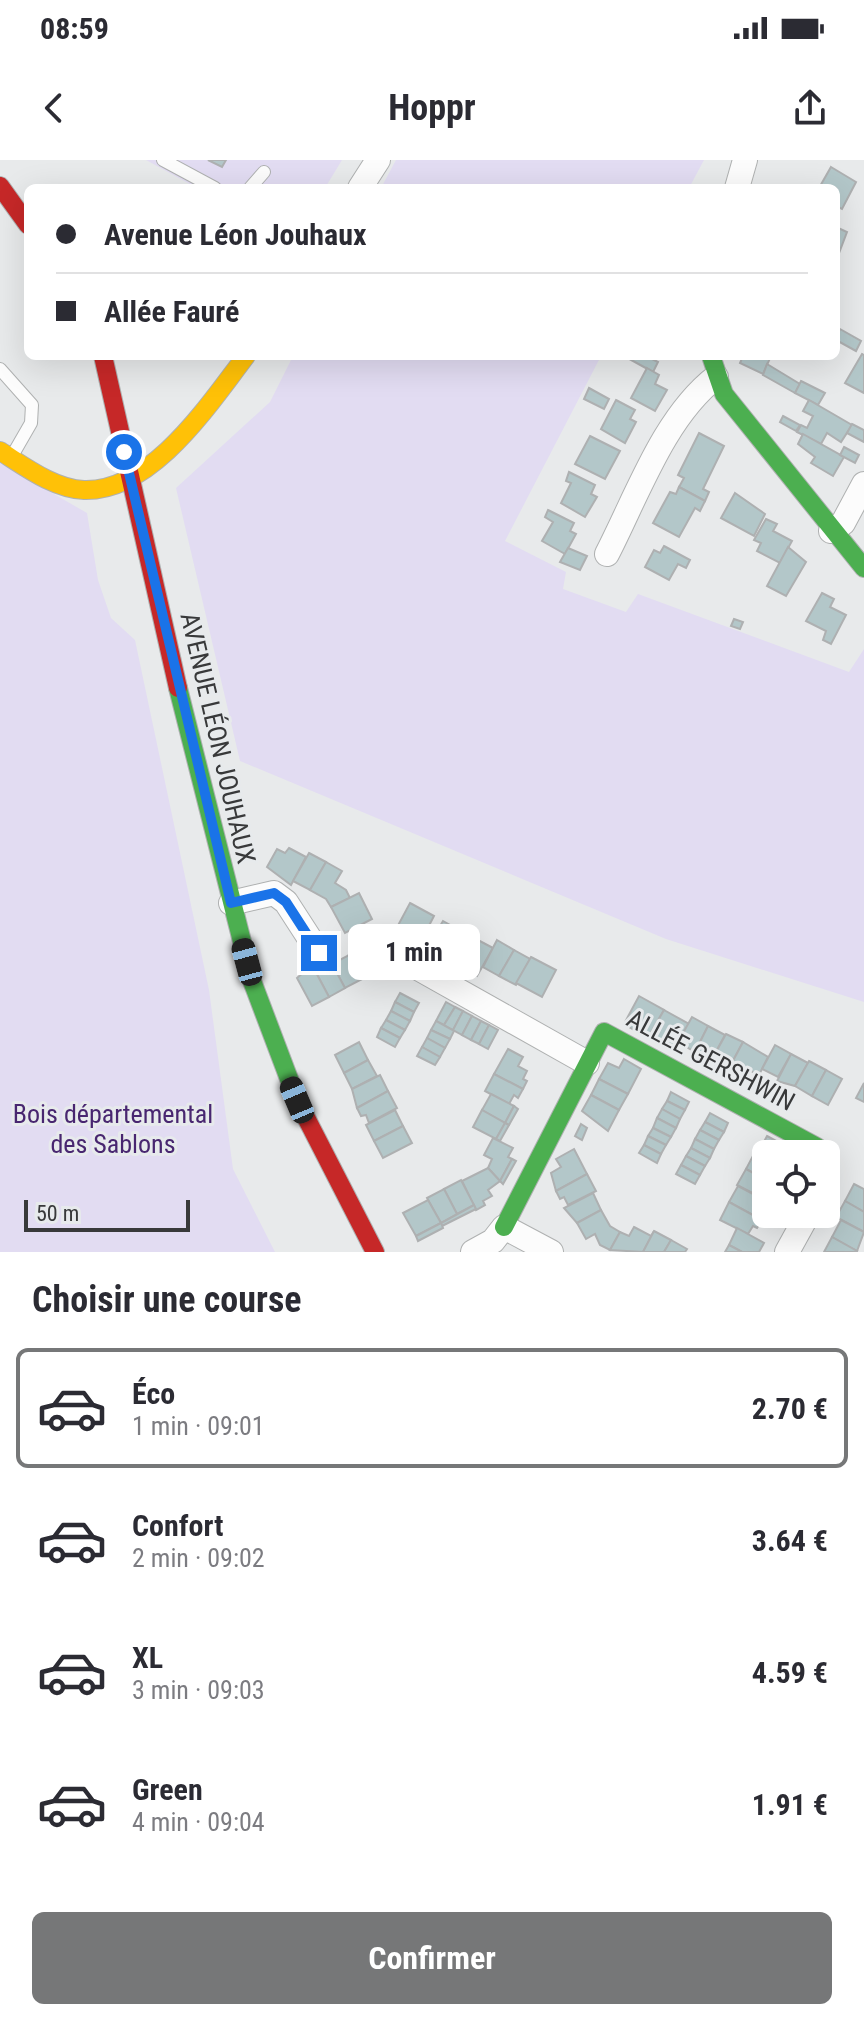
<!DOCTYPE html>
<html lang="fr">
<head>
<meta charset="utf-8">
<style>
	:root { --surface:#fff; --page:#f7f7f7; --text:#2b2b33; --muted:#7c7c81; --line:#e1e1e2; --accent:#767778 }
	body { margin:0; font-family:"Roboto Condensed",sans-serif; background:var(--page); color:var(--text); height:100vh; display:flex; flex-direction:column; font-size:30px; white-space:nowrap }
	* { box-sizing:border-box; margin:0 }
	p { font-size:26px; color:var(--muted) }
	.icon { flex:none; width:44px; height:44px; fill:none; stroke:currentColor; stroke-width:2; stroke-linecap:round; stroke-linejoin:round }
	.map { position:relative; height:1092px; overflow:hidden }
	.drawer { display:flex; flex-direction:column; background:var(--surface); flex:1 }
	.drawer>* { flex:none }
	.banner { position:absolute; left:24px; top:24px; width:816px; height:176px; border-radius:12px; box-shadow:0 8px 32px #0002; display:grid; align-content:center; height:176px; padding:0 32px; background:var(--surface) }
	.buttons { position:absolute; left:752px; top:980px; display:grid; gap:16px }
	.buttons a { display:grid; place-items:center; width:88px; height:88px; border-radius:12px; background:var(--surface); box-shadow:0 8px 32px #0002; font-size:40px }
	.scale { position:absolute; left:24px; bottom:20px; width:166px; box-sizing:border-box; padding-left:8px; border:4px solid #38393a; border-top:0; font-size:22px; line-height:28px; white-space:nowrap; color:#38393a; -webkit-text-stroke:6px #e7eaec; paint-order:stroke }
	.end { position:absolute; width:36px; height:36px; margin:-18px; border:10px solid #1a73e8; background:#fff; box-shadow:0 0 0 4px #fff }
	.from { border-radius:50% }
	.bubble { position:absolute; height:56px; border-radius:12px; background:var(--surface); box-shadow:0 8px 32px #0002; font-size:26px; font-weight:700; line-height:56px; text-align:center }
	.car { position:absolute; width:24px; height:48px; margin:-24px -12px; border-radius:10px; box-shadow:0 0 6px 2px #0007; background:linear-gradient(#222 24%,#8ab4d8 0 40%,#222 0 76%,#8ab4d8 0 86%,#222 0) }
	.banner b { display:flex; align-items:center; gap:28px; height:76px; font-size:30px }
	.banner b+b { border-top:2px solid var(--line) }
	.banner i { width:20px; height:20px; background:var(--text) }
	ul { padding:0; list-style:none }
	li { display:flex; align-items:center; gap:24px; height:120px; margin:0 16px 12px; padding:0 16px; border:4px solid transparent; border-radius:12px }
	li div { flex:1 }
	li b { display:block; font-size:30px }
	li em { font-style:normal; font-weight:700 }
	li.on { border-color:var(--accent) }
	li>.icon { width:72px; height:72px; stroke-width:1.5 }
	h2 { padding:0 32px; font-size:36px; line-height:96px }
	.button { display:flex; gap:16px; margin-top:auto; padding:16px 32px }
	.button a { flex:1; height:92px; border-radius:12px; background:var(--accent); color:#fff; font-size:32px; font-weight:700; line-height:92px; text-align:center }
	.status { display:flex; justify-content:space-between; align-items:center; height:56px; padding:0 40px; background:var(--surface); direction:ltr }
	.status svg { height:22px; fill:currentColor }
	header { display:flex; justify-content:space-between; align-items:center; height:104px; padding:0 32px; background:var(--surface); font-size:36px; font-weight:700 }
	.map>svg:first-child { display:block }
	.green { fill:#e2dcf2 }
	.building { fill:#b3c7c9; stroke:#aeb0b1; stroke-width:2 }
	.lines { fill:none; stroke-linecap:round; stroke-linejoin:round }
	.lane-casing { stroke:#afb1b1; stroke-width:14 }
	.street-casing { stroke:#afb1b1; stroke-width:26 }
	.fast-casing { stroke:#afb1b1; stroke-width:20 }
	.slow-casing { stroke:#afb1b1; stroke-width:20 }
	.jam-casing { stroke:#afb1b1; stroke-width:20 }
	.lane { stroke:#fcfcfc; stroke-width:12 }
	.street { stroke:#fcfcfc; stroke-width:24 }
	.fast { stroke:#4caf50; stroke-width:18 }
	.slow { stroke:#ffc107; stroke-width:18 }
	.jam { stroke:#c62828; stroke-width:18 }
	.route { stroke:#1a73e8; stroke-width:10 }
	.labels { text-anchor:middle; stroke-width:6; stroke-linejoin:round; paint-order:stroke }
	.street-label { font-size:26px; fill:#38393a; stroke:#e7eaec }
	.park-label { font-size:26px; fill:#482670; stroke:#e7eaec }
</style>
</head>
<body>
<div class="status"><b>08:59</b><svg viewBox="0 0 49 12"><path d="M0 12V9h3v3zM5 12V6h3v6zM10 12V3h3v9zM15 12V0h3v12zM26 1h20v11H26zM47 4h2v5h-2z"/></svg></div>
<header><svg class="icon" aria-label="back" viewBox="0 0 24 24"><path d="M15 5l-7 7 7 7"/></svg>Hoppr<svg class="icon" aria-label="share" viewBox="0 0 24 24"><path d="M12 15V3M7 8l5-5 5 5M5 13v7h14v-7"/></svg></header>
<div class="map">
<svg width="864" height="1092" viewBox="0 0 864 1092">
	<rect width="100%" height="100%" fill="#e8eaeb"/>
	<g class="green">
		<polygon points="146,0 342,0 325,28 197,28"/>
		<polygon points="396,0 704,0 689,28 381,28"/>
		<polygon points="293,196 601,196 505,381 566,412 563,429 626,452 638,434 849,512 864,489 864,842 666,779 240,601 176,328 270,242"/>
		<polygon points="0,303 87,353 98,420 111,458 135,480 209,830 233,1009 275,1092 0,1092"/>
	</g>
	<g class="building">
		<polygon points="208,0 226,0 222,7"/>
		<polygon points="831,7 856,22 842,49 836,46 836,28 819,28"/>
		<polygon points="836,67 847,72 836,101"/>
		<polygon points="840,169 861,181 856,191 836,180"/>
		<polygon points="862,194 864,195 864,233 845,223"/>
		<polygon points="624,196 654,196 652,199 658,202 653,212"/>
		<polygon points="743,196 771,196 763,214 740,203"/>
		<polygon points="767,204 800,224 795,233 763,215"/>
		<polygon points="647,208 659,215 655,224 667,230 655,251 631,238"/>
		<polygon points="801,221 825,233 818,245 795,233"/>
		<polygon points="589,228 609,239 604,249 584,239"/>
		<polygon points="616,240 635,250 630,259 636,262 625,283 601,269"/>
		<polygon points="809,240 852,265 841,282 827,273 821,284 797,272 801,265 807,268 813,256 803,251"/>
		<polygon points="783,256 800,265 796,271 780,262"/>
		<polygon points="852,264 864,270 864,282 847,273"/>
		<polygon points="699,273 724,286 703,329 709,332 705,341 679,327 684,318 678,315"/>
		<polygon points="803,274 844,297 833,316 811,303 815,297 798,284"/>
		<polygon points="590,276 620,291 605,319 575,304"/>
		<polygon points="844,287 859,295 855,303 840,295"/>
		<polygon points="569,312 595,325 591,334 597,337 585,357 561,343 571,323 566,321"/>
		<polygon points="679,327 705,341 700,351 695,348 679,377 653,363 670,332 676,334"/>
		<polygon points="735,333 765,354 754,376 721,358"/>
		<polygon points="548,350 574,363 570,371 576,374 565,394 542,381 553,362 545,357"/>
		<polygon points="766,359 777,364 773,371 792,381 780,403 757,391 761,383 754,380"/>
		<polygon points="664,386 690,400 686,408 678,404 669,420 645,407 654,390 660,393"/>
		<polygon points="788,387 806,402 786,436 767,426"/>
		<polygon points="568,388 587,396 580,410 560,402"/>
		<polygon points="822,433 834,439 830,447 846,455 831,484 823,480 826,471 806,461"/>
		<polygon points="734,459 743,462 740,469 731,466"/>
		<polygon points="289,688 306,697 291,725 267,707 277,689 285,693"/>
		<polygon points="309,693 326,702 310,730 293,721"/>
		<polygon points="326,702 342,711 335,723 346,730 350,738 331,747 326,739 310,730"/>
		<polygon points="359,733 372,759 345,773 331,747"/>
		<polygon points="410,743 434,756 419,785 395,771"/>
		<polygon points="443,761 459,770 444,798 419,785 429,767 437,771"/>
		<polygon points="459,770 476,779 461,808 444,798"/>
		<polygon points="476,779 493,788 477,816 461,808"/>
		<polygon points="497,780 514,790 499,816 483,807"/>
		<polygon points="367,787 379,810 362,819 349,795"/>
		<polygon points="514,790 530,799 516,825 499,816"/>
		<polygon points="349,795 362,819 345,828 332,804"/>
		<polygon points="531,797 556,810 542,837 516,823"/>
		<polygon points="330,800 345,828 329,837 312,805"/>
		<polygon points="312,805 329,837 312,846 297,818"/>
		<polygon points="400,833 419,843 414,852 395,842"/>
		<polygon points="639,836 664,850 648,878 624,864"/>
		<polygon points="395,842 414,852 410,861 391,851"/>
		<polygon points="446,842 455,847 444,865 436,861"/>
		<polygon points="455,847 463,851 453,870 444,865"/>
		<polygon points="664,850 689,864 674,892 648,878"/>
		<polygon points="391,851 410,861 405,870 386,860"/>
		<polygon points="463,851 472,856 462,875 453,870"/>
		<polygon points="472,856 481,861 471,880 462,875"/>
		<polygon points="692,857 708,866 695,892 678,882"/>
		<polygon points="386,860 405,870 400,878 381,868"/>
		<polygon points="436,861 454,871 450,879 431,870"/>
		<polygon points="481,861 489,865 479,884 471,880"/>
		<polygon points="489,865 498,870 488,889 479,884"/>
		<polygon points="708,866 725,875 711,901 695,892"/>
		<polygon points="381,868 400,878 395,887 377,877"/>
		<polygon points="431,870 450,879 445,888 427,878"/>
		<polygon points="726,874 743,882 726,914 711,901"/>
		<polygon points="427,878 445,888 440,897 422,887"/>
		<polygon points="359,882 368,900 344,913 335,895"/>
		<polygon points="743,882 768,897 759,915 749,910 744,919 736,915 734,918 726,914"/>
		<polygon points="775,885 791,894 778,917 762,909"/>
		<polygon points="422,887 440,897 435,905 417,896"/>
		<polygon points="508,889 523,897 518,906 527,911 523,919 527,921 523,929 494,914"/>
		<polygon points="791,894 808,903 795,926 777,921"/>
		<polygon points="624,899 641,909 628,934 599,919 608,903 619,908"/>
		<polygon points="368,900 377,916 352,929 344,913"/>
		<polygon points="809,901 826,910 812,936 795,926"/>
		<polygon points="826,910 842,919 828,945 812,936"/>
		<polygon points="494,914 523,929 518,938 514,935 509,944 485,931"/>
		<polygon points="380,915 388,931 357,948 352,929"/>
		<polygon points="599,919 628,934 619,950 591,935"/>
		<polygon points="864,923 864,942 856,938"/>
		<polygon points="388,931 397,948 369,963 366,955 361,956 357,948"/>
		<polygon points="671,932 689,942 685,950 667,941"/>
		<polygon points="491,934 514,946 505,963 482,950"/>
		<polygon points="591,935 619,950 608,971 582,951"/>
		<polygon points="667,941 685,950 680,959 662,949"/>
		<polygon points="514,946 518,949 509,965 505,963"/>
		<polygon points="662,949 680,959 676,968 657,958"/>
		<polygon points="395,950 403,966 374,981 366,965"/>
		<polygon points="482,950 505,963 496,979 473,967"/>
		<polygon points="710,953 728,963 724,972 705,962"/>
		<polygon points="657,958 676,968 671,977 653,968"/>
		<polygon points="705,962 724,972 719,980 700,970"/>
		<polygon points="505,963 509,965 500,981 496,979"/>
		<polygon points="581,964 587,968 582,980 575,976"/>
		<polygon points="403,966 412,983 383,998 374,981"/>
		<polygon points="653,968 671,977 666,985 648,976"/>
		<polygon points="700,970 719,980 714,989 695,979"/>
		<polygon points="648,976 666,985 661,994 644,985"/>
		<polygon points="767,976 791,989 789,994 766,994 766,998 758,993"/>
		<polygon points="493,978 513,988 508,997 512,999 500,1021 488,1008 492,999 484,995"/>
		<polygon points="695,979 714,989 710,998 691,988"/>
		<polygon points="644,985 661,994 657,1003 639,993"/>
		<polygon points="691,988 710,998 705,1006 686,996"/>
		<polygon points="574,989 587,1014 556,1031 551,1013 561,1007 556,999"/>
		<polygon points="755,992 766,998 766,1020 746,1009"/>
		<polygon points="686,996 705,1006 700,1015 681,1005"/>
		<polygon points="512,999 516,1001 503,1024 500,1021"/>
		<polygon points="681,1005 700,1015 695,1024 676,1014"/>
		<polygon points="488,1008 500,1021 488,1030 492,1036 483,1041 485,1045 476,1050 462,1021"/>
		<polygon points="746,1009 766,1020 764,1039 737,1025"/>
		<polygon points="587,1014 596,1031 568,1045 564,1037 560,1039 556,1031"/>
		<polygon points="461,1020 474,1045 457,1054 444,1029"/>
		<polygon points="854,1024 864,1029 864,1052 845,1041"/>
		<polygon points="738,1026 766,1041 762,1060 729,1042"/>
		<polygon points="444,1029 457,1054 441,1063 427,1038"/>
		<polygon points="593,1033 601,1050 577,1063 564,1048"/>
		<polygon points="428,1040 441,1063 416,1076 403,1053"/>
		<polygon points="845,1041 864,1052 864,1072 836,1057"/>
		<polygon points="729,1042 762,1060 757,1068 753,1066 748,1074 720,1060"/>
		<polygon points="474,1045 476,1049 442,1066 441,1063"/>
		<polygon points="601,1050 610,1066 620,1072 610,1090 600,1085 595,1074 586,1079 577,1063"/>
		<polygon points="841,1060 864,1072 857,1091 832,1077"/>
		<polygon points="441,1063 443,1068 418,1081 416,1076"/>
		<polygon points="634,1067 651,1076 654,1071 643,1092 610,1090 620,1072 629,1076"/>
		<polygon points="737,1068 764,1083 759,1092 742,1092 729,1085"/>
		<polygon points="654,1071 671,1080 664,1092 643,1092"/>
		<polygon points="832,1077 857,1091 856,1092 824,1092"/>
		<polygon points="671,1080 687,1089 685,1092 664,1092"/>
		<polygon points="729,1085 742,1092 725,1092"/>
	</g>
	<g class="lines">
		<g class="lane-casing">
			<g id="lane">
				<polyline points="163,0 215,28"/>
				<polyline points="250,28 264,12"/>
				<polyline points="0,209 32,245 31,263 12,296"/>
			</g>
		</g>
		<g class="street-casing">
			<g id="street">
				<polyline points="360,28 378,0"/>
				<polyline points="737,28 745,0"/>
				<polyline points="831,371 843,363 864,324"/>
				<path d="M607,394c30,-58 57,-137 109,-177"/>
				<polyline points="231,743 274,733 286,742 319,793"/>
				<polyline points="402,799 587,903"/>
				<polyline points="826,1002 826,1020"/>
				<polyline points="473,1092 493,1081 504,1067 551,1092"/>
				<polyline points="787,1092 808,1054"/>
			</g>
		</g>
		<g class="fast-casing">
			<g id="fast">
				<polyline points="711,196 724,234 864,408"/>
				<polyline points="178,528 252,821 297,940"/>
				<polyline points="504,1067 604,872 817,987 822,994"/>
			</g>
		</g>
		<g class="slow-casing">
			<path id="slow" d="M0,291c24,15 54,38 84,39 68,2 125,-86 162,-134"/>
		</g>
		<g class="jam-casing">
			<g id="jam">
				<polyline points="0,26 28,65"/>
				<polyline points="103,196 178,528"/>
				<polyline points="297,940 375,1092"/>
			</g>
		</g>
		<use href="#lane" class="lane"/>
		<use href="#street" class="street"/>
		<use href="#fast" class="fast"/>
		<use href="#slow" class="slow"/>
		<use href="#jam" class="jam"/>
	</g>
	<g class="lines">
		<polyline class="route" points="124,292 231,743 274,733 286,742 319,793"/>
	</g>
	<g class="labels">
		<g class="street-label">
			<text transform="translate(218 578) rotate(77)" y="9">AVENUE LÉON JOUHAUX</text>
			<text transform="translate(711 900) rotate(28)" y="9">ALLÉE GERSHWIN</text>
		</g>
		<g class="park-label">
			<text x="113" y="963">Bois départemental<tspan x="113" dy="30">des Sablons</tspan></text>
		</g>
	</g>
</svg>
<div class="buttons">
<a><svg class="icon" aria-label="locate" viewBox="0 0 24 24"><circle cx="12" cy="12" r="6"/><path d="M12 2v4M12 18v4M2 12h4M18 12h4"/></svg></a>
</div>
<div class="scale">50 m</div>
<i class="end from" style="left:124px;top:292px"></i>
<i class="end" style="left:319px;top:793px"></i>
<div class="bubble" style="left:348px;top:764px;width:132px">1 min</div>
<i class="car" style="left:247px;top:802px;rotate:345deg"></i>
<i class="car" style="left:297px;top:940px;rotate:337deg"></i>
<div class="banner">
<b><i class="from"></i>Avenue Léon Jouhaux</b>
<b><i></i>Allée Fauré</b>
</div>
</div>
<section class="drawer">
<h2>Choisir une course</h2>
<ul>
<li class="on"><svg class="icon" aria-label="car" viewBox="0 0 24 24"><path d="M5 17H2v-5l4-1 3-4h7l3 4 3 1v5h-3M9 17h6M6 11h13"/><circle cx="7" cy="17" r="2"/><circle cx="17" cy="17" r="2"/></svg><div><b>Éco</b><p>1 min · 09:01</p></div><em>2.70 €</em></li>
<li><svg class="icon" aria-label="car" viewBox="0 0 24 24"><path d="M5 17H2v-5l4-1 3-4h7l3 4 3 1v5h-3M9 17h6M6 11h13"/><circle cx="7" cy="17" r="2"/><circle cx="17" cy="17" r="2"/></svg><div><b>Confort</b><p>2 min · 09:02</p></div><em>3.64 €</em></li>
<li><svg class="icon" aria-label="car" viewBox="0 0 24 24"><path d="M5 17H2v-5l4-1 3-4h7l3 4 3 1v5h-3M9 17h6M6 11h13"/><circle cx="7" cy="17" r="2"/><circle cx="17" cy="17" r="2"/></svg><div><b>XL</b><p>3 min · 09:03</p></div><em>4.59 €</em></li>
<li><svg class="icon" aria-label="car" viewBox="0 0 24 24"><path d="M5 17H2v-5l4-1 3-4h7l3 4 3 1v5h-3M9 17h6M6 11h13"/><circle cx="7" cy="17" r="2"/><circle cx="17" cy="17" r="2"/></svg><div><b>Green</b><p>4 min · 09:04</p></div><em>1.91 €</em></li>
</ul>
<div class="button"><a>Confirmer</a></div>
</section>
</body>
</html>
